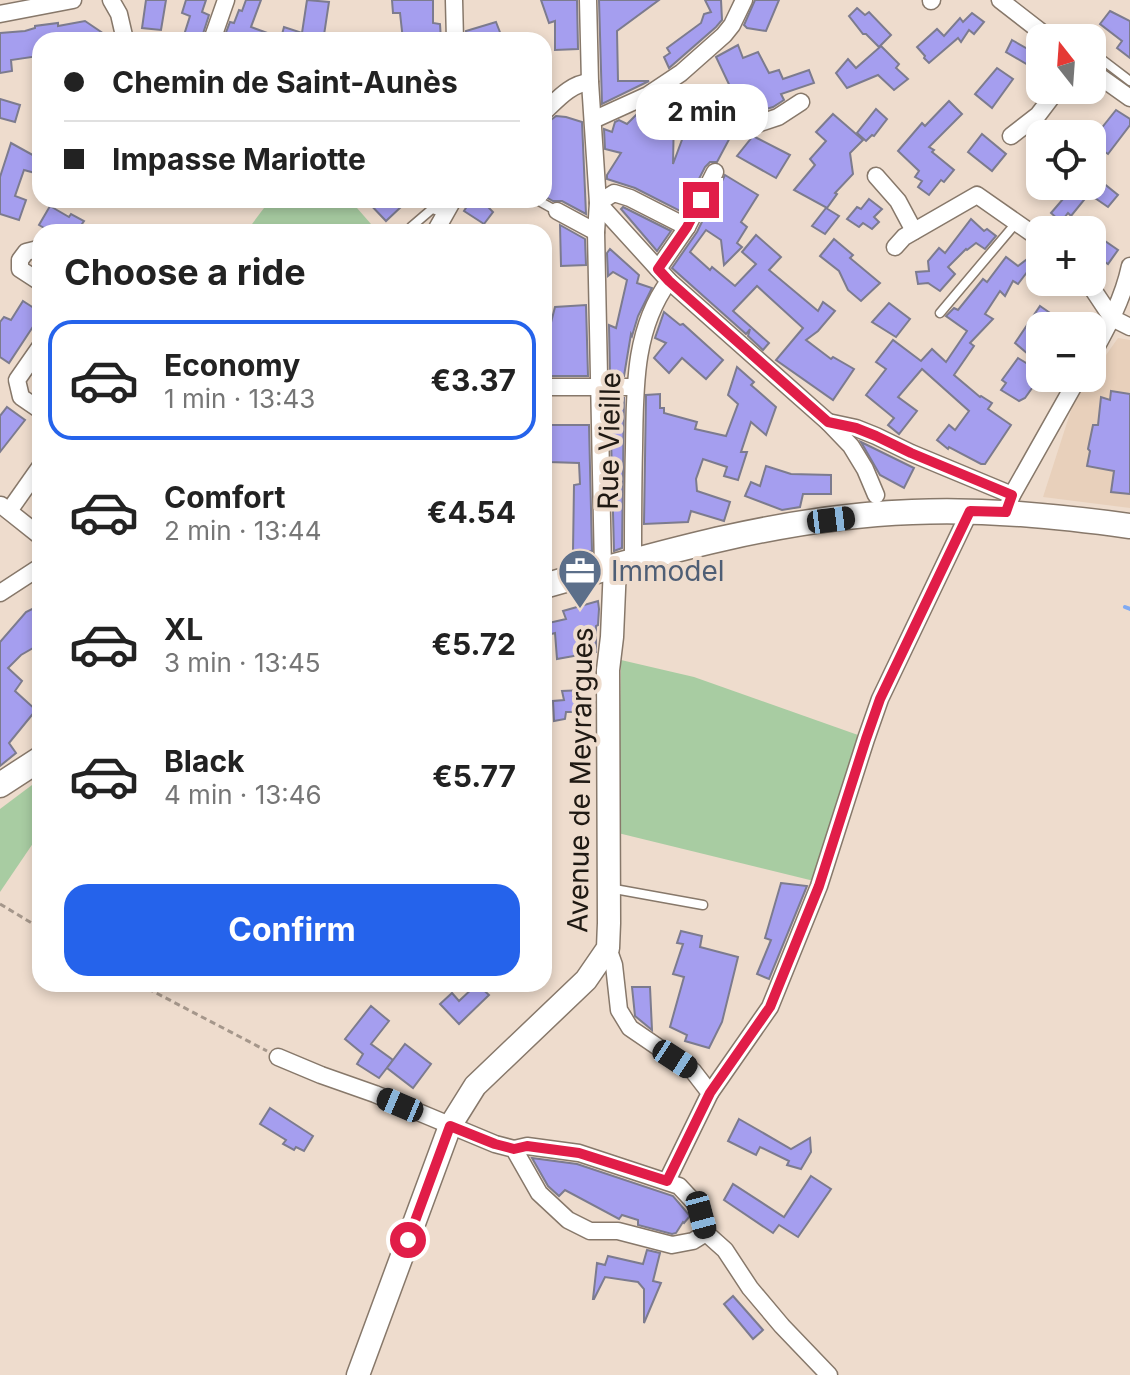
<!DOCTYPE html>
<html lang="en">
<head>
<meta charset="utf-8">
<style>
	:root { --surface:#fff; --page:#f2f2f2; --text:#222; --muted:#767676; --line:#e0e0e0; --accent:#2563eb }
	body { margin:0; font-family:Inter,sans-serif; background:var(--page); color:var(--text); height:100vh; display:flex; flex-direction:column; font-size:30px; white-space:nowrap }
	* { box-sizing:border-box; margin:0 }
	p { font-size:26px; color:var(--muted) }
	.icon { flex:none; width:44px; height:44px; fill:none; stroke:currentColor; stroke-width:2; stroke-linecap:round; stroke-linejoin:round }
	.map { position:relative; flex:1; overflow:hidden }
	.drawer { position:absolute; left:32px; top:224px; width:520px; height:768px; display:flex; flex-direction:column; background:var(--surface); border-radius:24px; box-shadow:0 4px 12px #0003 }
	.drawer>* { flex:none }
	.guide { position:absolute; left:32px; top:32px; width:520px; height:176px; border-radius:24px; box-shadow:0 4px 12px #0003; display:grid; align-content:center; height:176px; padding:0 32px; background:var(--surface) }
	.needle { width:52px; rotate:343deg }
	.tools { position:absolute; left:1026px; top:24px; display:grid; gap:16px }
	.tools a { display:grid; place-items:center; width:80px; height:80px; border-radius:16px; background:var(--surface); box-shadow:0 4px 12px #0003; font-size:40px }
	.end { position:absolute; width:36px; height:36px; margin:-18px; border:10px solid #e11d48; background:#fff; box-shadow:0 0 0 4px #fff }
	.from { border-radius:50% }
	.bubble { position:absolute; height:56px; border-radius:24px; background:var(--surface); box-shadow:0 4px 12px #0003; font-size:26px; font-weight:700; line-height:56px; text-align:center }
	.car { position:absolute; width:24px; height:48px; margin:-24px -12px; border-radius:10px; box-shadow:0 0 6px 2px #0007; background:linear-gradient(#222 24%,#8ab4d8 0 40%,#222 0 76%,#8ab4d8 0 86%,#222 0) }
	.guide b { display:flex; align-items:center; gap:28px; height:76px; font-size:30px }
	.guide b+b { border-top:2px solid var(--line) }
	.guide i { width:20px; height:20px; background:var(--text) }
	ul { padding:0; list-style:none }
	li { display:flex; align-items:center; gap:24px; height:120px; margin:0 16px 12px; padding:0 16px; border:4px solid transparent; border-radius:24px }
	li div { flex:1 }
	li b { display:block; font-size:30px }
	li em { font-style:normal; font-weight:700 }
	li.active { border-color:var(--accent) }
	li>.icon { width:72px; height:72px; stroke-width:1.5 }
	h2 { padding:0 32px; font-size:36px; line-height:96px }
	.button { display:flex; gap:16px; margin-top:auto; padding:16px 32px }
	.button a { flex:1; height:92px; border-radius:24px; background:var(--accent); color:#fff; font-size:32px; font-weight:700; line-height:92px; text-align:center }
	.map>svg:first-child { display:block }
	.built { fill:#e8d0bb }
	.green { fill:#a8cca2 }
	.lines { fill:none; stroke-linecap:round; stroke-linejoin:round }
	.stream { stroke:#7faaf3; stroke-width:4 }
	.building { fill:#a59eef; stroke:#7c7b8e; stroke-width:2 }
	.lane-casing { stroke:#87786a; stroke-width:11 }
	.street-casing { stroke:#87786a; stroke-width:19 }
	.secondary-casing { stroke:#87786a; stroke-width:25 }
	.primary-casing { stroke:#87786a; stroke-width:27 }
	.path { stroke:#a5978b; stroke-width:3; stroke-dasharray:6 4; stroke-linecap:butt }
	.lane { stroke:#fff; stroke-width:8 }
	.street { stroke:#fff; stroke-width:16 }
	.secondary { stroke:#fff; stroke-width:22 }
	.primary { stroke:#fff; stroke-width:24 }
	.route { stroke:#e11d48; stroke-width:10 }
	.labels { text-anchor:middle; stroke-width:8; stroke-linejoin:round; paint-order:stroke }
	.street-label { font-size:28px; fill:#1f1913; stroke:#eedccd }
	.service-label { font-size:28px; fill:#4e5e75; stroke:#eedccd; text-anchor:start }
</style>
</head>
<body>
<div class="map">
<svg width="1130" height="1375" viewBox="0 0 1130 1375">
	<rect width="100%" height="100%" fill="#eedccd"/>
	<polygon class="built" points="1118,338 1130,340 1130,508 1043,497 1074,401 1090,378 1092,378 1092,375"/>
	<g class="green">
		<polygon points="270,200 350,200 378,232 246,232"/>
		<polygon points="621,660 694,677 858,735 814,881 618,833"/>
		<polygon points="40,779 40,833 0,892 0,809"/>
	</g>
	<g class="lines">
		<polyline class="stream" points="1125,607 1130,609"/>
	</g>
	<g class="building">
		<polygon points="146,0 166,0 161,30 142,28"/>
		<polygon points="186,0 206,0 202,12 209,15 201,40 184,35 190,16 182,13"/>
		<polygon points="246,0 261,0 251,27 281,38 284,27 302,33 307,0 329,2 324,35 322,34 321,40 232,40 233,37 225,35 230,22 234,23 239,10 242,11"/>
		<polygon points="392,0 433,0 433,23 440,24 441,40 403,40 400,13 393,13"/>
		<polygon points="541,0 577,0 578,49 555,50 555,21 549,23"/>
		<polygon points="599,0 659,0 617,31 618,81 649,81 602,104"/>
		<polygon points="705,0 721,0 722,20 716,27 669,68 664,57 670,53 667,48 701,23 704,14 711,12"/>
		<polygon points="755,0 779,0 766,31 747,28 744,25"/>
		<polygon points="857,8 865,15 869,12 891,35 879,47 866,34 863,34 849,16"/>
		<polygon points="1110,11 1130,21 1130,58 1117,48 1122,41 1100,24"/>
		<polygon points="972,13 984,22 974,34 969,30 961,42 958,38 929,63 924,58 925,56 917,47 937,29 944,36 960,18 963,22"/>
		<polygon points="85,21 113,40 40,40 39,56 11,60 12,71 0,73 0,33 25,31 35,28 35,26 58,23 58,26"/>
		<polygon points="496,22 503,40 466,40 466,31"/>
		<polygon points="1012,40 1040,56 1040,72 1006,52"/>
		<polygon points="738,45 743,58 758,52 769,73 779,70 783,79 809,70 814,83 781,94 784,100 773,107 763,110 760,99 735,110 712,105 735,97 716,57"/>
		<polygon points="881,46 899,64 896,68 908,79 894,90 878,75 847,88 836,73 848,59 856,68"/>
		<polygon points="997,68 1013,79 992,108 975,94"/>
		<polygon points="0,99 20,105 15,122 0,118"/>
		<polygon points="949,101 962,114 929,147 934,150 932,152 954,170 944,182 941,180 929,195 918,187 922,181 915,177 919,171 898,151 922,123 925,126"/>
		<polygon points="654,104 674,114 673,164 689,121 733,132 717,162 710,162 705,167 682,212 635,188 607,179 607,175 621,153 605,149 604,129 612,132 615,122 619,120 627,124 640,111"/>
		<polygon points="876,109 887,119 874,136 872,135 866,141 857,133"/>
		<polygon points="1116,110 1130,119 1130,125 1108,154 1092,143 1092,140"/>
		<polygon points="833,114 863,140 850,153 853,174 835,193 837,194 827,208 794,190 815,165 810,159 826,141 816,132"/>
		<polygon points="556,116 566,117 582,122 586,214 562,201 553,201 544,196 544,180 548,181 551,150 544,149 544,123 551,120"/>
		<polygon points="982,134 1006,154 992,171 968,152"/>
		<polygon points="753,136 790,155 776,178 737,156"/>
		<polygon points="11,143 40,159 35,173 24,170 15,196 26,200 19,220 0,214 0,177"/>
		<polygon points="1092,174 1118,195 1108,207 1092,196 1092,190 1071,216 1068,213 1061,222 1051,213 1069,192 1080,186 1092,186"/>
		<polygon points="725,175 758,195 741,222 747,227 737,243 742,247 724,265 721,240 706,230 690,252 710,270 712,267 735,286 756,264 742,252 756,235 781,257 769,270 818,311 823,302 835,311 818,331 806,340 831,359 833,357 854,369 833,400 776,360 803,328 757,286 733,311 769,343 763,350 748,336 750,329 746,334 672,268 697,232"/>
		<polygon points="869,199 882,209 874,217 879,222 872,229 863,223 859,227 847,219 857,207 861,209"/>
		<polygon points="366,200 396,200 402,206 386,221"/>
		<polygon points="471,200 495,200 489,208 493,212 484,224 464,211"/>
		<polygon points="50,206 69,217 71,214 84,221 82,224 95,232 51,232 39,225"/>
		<polygon points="623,207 671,231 657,251 621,209"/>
		<polygon points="826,208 839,216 825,234 812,226"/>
		<polygon points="971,219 984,231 987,229 996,236 985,249 976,243 967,250 966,249 948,267 955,274 940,291 928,283 918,284 916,272 929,271 928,261 939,248 945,253"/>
		<polygon points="560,225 585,239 586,265 561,266"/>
		<polygon points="1092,232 1118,250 1108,264 1092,253"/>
		<polygon points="834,239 853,255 850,258 880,283 861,301 848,290 839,271 820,256"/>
		<polygon points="610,249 639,275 637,283 652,288 638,316 632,336 631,334 624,376 610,376 609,325 616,328 627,280 613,272 608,276 607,253"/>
		<polygon points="1039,250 1040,255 1018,284 1013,281 1005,296 1000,291 985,314 993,319 970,343 974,346 954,375 980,397 981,396 992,403 988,409 1011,425 985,464 981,464 949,447 948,449 937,440 949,425 955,430 969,411 922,369 898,397 917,411 899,434 888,425 894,418 866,395 886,369 876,362 893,340 921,361 932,349 946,362 967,331 946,316 954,308 958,310 983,279 987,282 1006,257 1018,266"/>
		<polygon points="23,301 40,312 40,316 9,363 0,357 0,322 4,317 11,320"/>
		<polygon points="889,303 910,319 896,337 872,322"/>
		<polygon points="586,305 588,376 544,376 544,342 546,342 555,307"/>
		<polygon points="1040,306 1069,326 1040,326 1040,337 1028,354 1015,343"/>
		<polygon points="664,312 680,325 683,324 723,360 706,379 682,358 669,373 654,358 666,343 655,338"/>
		<polygon points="1018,358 1039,371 1033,378 1037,381 1025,398 1019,401 1001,390 1006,383 1002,380"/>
		<polygon points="737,367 754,382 751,385 776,407 766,435 751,422 741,452 747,452 738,480 724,476 727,467 703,459 696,479 697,491 730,502 724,521 691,511 688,522 644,524 646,395 660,394 660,408 664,408 664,413 697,422 695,429 726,436 738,404 728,395"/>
		<polygon points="1111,391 1130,394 1130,494 1111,492 1114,471 1087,466 1090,451 1088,449 1093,425 1098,425 1101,397 1110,400"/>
		<polygon points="610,398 617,398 616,402 619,398 624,398 622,548 614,551"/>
		<polygon points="7,407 25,420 0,452 0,416"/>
		<polygon points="544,425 589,425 592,551 573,552 574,485 580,484 579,463 549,462 548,449 544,450"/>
		<polygon points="861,442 914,468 904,488 880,475"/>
		<polygon points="766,466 791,474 831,475 831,494 803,494 800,507 782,510 745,496 751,482 760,486"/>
		<polygon points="598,601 599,609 598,625 596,626 596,652 557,659 555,633 544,636 544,624 566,619 563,611"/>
		<polygon points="40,605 40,644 21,655 8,668 22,681 15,691 36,710 9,743 16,753 0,766 0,642 26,612"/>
		<polygon points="584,690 585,712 566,712 565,719 554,721 553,701 564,700 562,691"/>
		<polygon points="781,883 807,886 769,979 757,974 771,940 765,938"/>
		<polygon points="681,931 702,936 700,947 738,957 722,1022 709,1048 685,1041 687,1035 670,1027 684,977 673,974 683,944 677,943"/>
		<polygon points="477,984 489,995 459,1024 440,1004 452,993 459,1001"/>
		<polygon points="632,987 650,987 652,1030 635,1016"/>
		<polygon points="371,1006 389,1021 371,1044 393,1060 379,1078 357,1064 363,1054 345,1039"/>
		<polygon points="405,1044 431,1064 413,1088 387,1068"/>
		<polygon points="270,1108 313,1136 304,1151 296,1147 294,1150 283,1144 286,1140 260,1124"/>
		<polygon points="739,1119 791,1149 810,1138 811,1152 801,1169 787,1165 789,1161 760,1147 756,1155 728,1141"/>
		<polygon points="532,1158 577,1164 673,1196 690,1216 684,1223 683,1222 676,1233 672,1234 638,1225 638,1220 622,1215 619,1219 565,1190 559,1196 548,1186"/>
		<polygon points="811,1176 831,1189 798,1237 779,1225 773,1233 724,1200 733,1184 784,1217"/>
		<polygon points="647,1250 660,1253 653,1281 661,1283 644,1323 644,1289 638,1282 605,1277 594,1299 593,1299 597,1263 605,1265 608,1256 643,1264"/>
		<polygon points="733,1296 763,1330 753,1339 724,1304"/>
	</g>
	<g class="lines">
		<g class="lane-casing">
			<g id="lane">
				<polyline points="1092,52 1130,81"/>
				<polyline points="537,200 557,211"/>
				<polyline points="408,232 411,227 432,209 445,213"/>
				<polyline points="940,313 1016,223"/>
				<polyline points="609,888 703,905"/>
			</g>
		</g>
		<g class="street-casing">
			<g id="street">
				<polyline points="111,0 119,14 125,40"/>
				<polyline points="454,0 455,40"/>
				<polyline points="588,0 590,82 598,203 596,232 603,569"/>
				<polyline points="1000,0 1049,38"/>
				<polyline points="931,1 932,0"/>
				<polyline points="0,14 73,0"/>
				<polyline points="212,40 226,0"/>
				<polyline points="1092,71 1130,98"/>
				<polyline points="653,92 698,113 754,125 778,117 801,102"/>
				<path d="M544,112c14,-13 26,-28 46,-30"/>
				<polyline points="593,120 648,95 681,73 724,35 732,25 744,0"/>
				<polyline points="1011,136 1038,115 1057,90"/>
				<polyline points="876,176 898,201 914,231"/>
				<polyline points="598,203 669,281 828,422 851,446 865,469 876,495"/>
				<polyline points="598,203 614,193 630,198 687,227"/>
				<polyline points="557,211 596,232"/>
				<polyline points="435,232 453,200"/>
				<polyline points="895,247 904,237 977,195 1040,239"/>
				<polyline points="40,251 38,249 26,252 20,260 20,269 40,282"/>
				<polyline points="658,269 687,227 715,172"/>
				<polyline points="1088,282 1112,318 1130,327"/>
				<polyline points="40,347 17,380 21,397 40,410"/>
				<path d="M1092,355c16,-29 31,-56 38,-89"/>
				<polyline points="544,387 634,387"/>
				<polyline points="828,422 856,428 876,436 911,453 1012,495"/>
				<polyline points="1009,503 1012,495 1078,378"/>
				<polyline points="1,505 40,536"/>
				<polyline points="9,511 40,467"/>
				<path d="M633,560c0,-37 0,-74 1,-112 1,-57 -1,-118 35,-167"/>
				<polyline points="0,593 40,567"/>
				<polyline points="608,948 614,965 619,1010 630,1028 693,1071 710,1093 667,1181"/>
				<polyline points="278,1057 321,1075 375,1094 495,1144 514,1149 539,1193 568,1220 590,1231 618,1231 672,1245 693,1241 706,1233"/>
				<polyline points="710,1093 770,1007 819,886 866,739 880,699 970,511"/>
				<polyline points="514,1149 527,1146 579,1153 679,1186 693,1201 701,1213 706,1233 725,1250 750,1288 782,1326 829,1375"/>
			</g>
		</g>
		<g class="secondary-casing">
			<polyline id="secondary" points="358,1375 450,1126 475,1086 586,980 608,948 609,923 608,670 612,637 615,566"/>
		</g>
		<g class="primary-casing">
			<g id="primary">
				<path d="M544,586c118,-34 245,-70 368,-74 75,-3 144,4 218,14"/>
				<polyline points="0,785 40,759"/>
			</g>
		</g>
		<g class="path">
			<polyline points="0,904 40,928"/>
			<polyline points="139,984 267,1051"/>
		</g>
		<use href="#lane" class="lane"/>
		<use href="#street" class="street"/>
		<use href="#secondary" class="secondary"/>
		<use href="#primary" class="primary"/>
	</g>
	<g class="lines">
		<polyline class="route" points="408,1240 450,1126 495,1144 514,1149 527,1146 579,1153 667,1181 710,1093 770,1007 819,886 866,739 880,699 970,511 1006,512 1012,495 911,453 876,436 856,428 828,422 669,281 658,269 687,227 701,200"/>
	</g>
	<defs>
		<g id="office-pin" transform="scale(2.3)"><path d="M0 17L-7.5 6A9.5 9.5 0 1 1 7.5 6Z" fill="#5c6f8a" stroke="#eedccd"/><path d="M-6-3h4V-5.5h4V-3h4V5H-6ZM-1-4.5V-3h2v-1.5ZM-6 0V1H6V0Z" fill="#fff"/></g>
	</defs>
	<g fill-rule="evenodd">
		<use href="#office-pin" x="580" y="571"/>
	</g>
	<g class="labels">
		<g class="street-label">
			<text transform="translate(609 441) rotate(-89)" y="10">Rue Vieille</text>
			<text transform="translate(580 780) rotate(-89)" y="10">Avenue de Meyrargues</text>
		</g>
		<g class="service-label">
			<text x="611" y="581">Immodel</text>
		</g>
	</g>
</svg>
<div class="tools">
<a><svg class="needle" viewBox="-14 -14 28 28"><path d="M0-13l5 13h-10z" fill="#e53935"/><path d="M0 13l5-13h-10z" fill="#767676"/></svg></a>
<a><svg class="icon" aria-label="locate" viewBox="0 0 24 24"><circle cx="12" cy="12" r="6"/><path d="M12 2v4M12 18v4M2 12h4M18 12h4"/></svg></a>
<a>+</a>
<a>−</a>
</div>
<i class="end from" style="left:408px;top:1240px"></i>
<i class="end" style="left:701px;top:200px"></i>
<div class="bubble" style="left:636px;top:84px;width:132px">2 min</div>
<i class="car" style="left:831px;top:520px;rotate:83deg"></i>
<i class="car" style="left:675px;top:1059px;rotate:123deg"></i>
<i class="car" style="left:400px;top:1105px;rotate:293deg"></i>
<i class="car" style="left:701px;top:1215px;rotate:165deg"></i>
<div class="guide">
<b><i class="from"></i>Chemin de Saint-Aunès</b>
<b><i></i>Impasse Mariotte</b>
</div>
<section class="drawer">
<h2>Choose a ride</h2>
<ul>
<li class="active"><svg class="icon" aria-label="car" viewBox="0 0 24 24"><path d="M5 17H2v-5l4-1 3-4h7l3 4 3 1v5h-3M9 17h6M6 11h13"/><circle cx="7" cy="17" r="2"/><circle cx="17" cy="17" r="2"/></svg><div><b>Economy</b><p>1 min · 13:43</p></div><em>€3.37</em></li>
<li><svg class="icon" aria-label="car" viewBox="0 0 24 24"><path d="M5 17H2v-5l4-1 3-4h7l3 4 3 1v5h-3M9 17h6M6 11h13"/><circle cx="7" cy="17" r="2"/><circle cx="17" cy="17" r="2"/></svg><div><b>Comfort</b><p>2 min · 13:44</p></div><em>€4.54</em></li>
<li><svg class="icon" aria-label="car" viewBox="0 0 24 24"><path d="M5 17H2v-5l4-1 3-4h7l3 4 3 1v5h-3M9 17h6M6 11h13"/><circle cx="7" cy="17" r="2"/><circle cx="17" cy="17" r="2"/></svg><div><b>XL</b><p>3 min · 13:45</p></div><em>€5.72</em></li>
<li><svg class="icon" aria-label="car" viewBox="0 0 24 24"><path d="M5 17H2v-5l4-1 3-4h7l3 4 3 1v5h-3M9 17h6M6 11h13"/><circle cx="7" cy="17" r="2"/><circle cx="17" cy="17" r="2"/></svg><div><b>Black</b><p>4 min · 13:46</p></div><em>€5.77</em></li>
</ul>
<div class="button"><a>Confirm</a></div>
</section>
</div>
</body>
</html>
